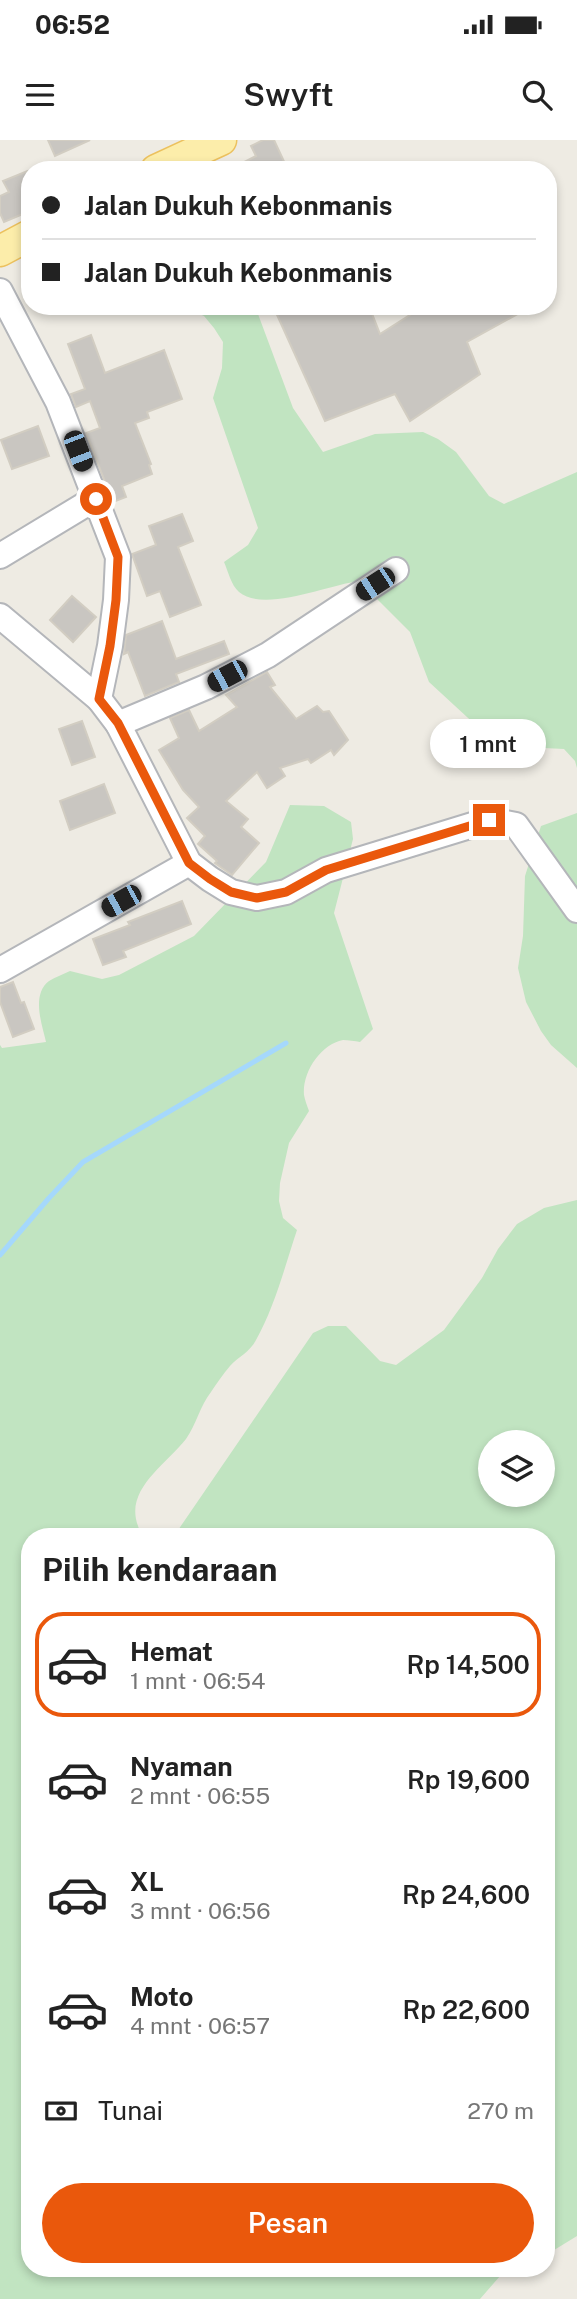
<!DOCTYPE html>
<html lang="id">
<head>
<meta charset="utf-8">
<style>
	:root { --surface:#fff; --page:#f2f2f2; --text:#222; --muted:#767676; --line:#e0e0e0; --accent:#ea580c }
	body { margin:0; font-family:"Public Sans",sans-serif; background:var(--page); color:var(--text); height:100vh; display:flex; flex-direction:column; font-size:26px; white-space:nowrap }
	* { box-sizing:border-box; margin:0 }
	p { font-size:23px; color:var(--muted) }
	.icon { flex:none; width:38px; height:38px; fill:none; stroke:currentColor; stroke-width:2; stroke-linecap:round; stroke-linejoin:round }
	.map { position:relative; flex:1; overflow:hidden }
	.sheet { position:absolute; left:21px; top:1388px; width:534px; height:749px; display:flex; flex-direction:column; background:var(--surface); border-radius:28px; box-shadow:0 4px 10px #0003 }
	.sheet>* { flex:none }
	.hud { position:absolute; left:21px; top:21px; width:536px; height:154px; border-radius:28px; box-shadow:0 4px 10px #0003; display:grid; align-content:center; height:154px; padding:0 21px; background:var(--surface) }
	.tools { position:absolute; left:478px; top:1290px; display:grid; gap:14px }
	.tools a { display:grid; place-items:center; width:77px; height:77px; border-radius:50%; background:var(--surface); box-shadow:0 4px 10px #0003; font-size:35px }
	.end { position:absolute; width:32px; height:32px; margin:-16px; border:9px solid #ea580c; background:#fff; box-shadow:0 0 0 4px #fff }
	.from { border-radius:50% }
	.bubble { position:absolute; height:49px; border-radius:24px; background:var(--surface); box-shadow:0 4px 10px #0003; font-size:23px; font-weight:600; line-height:49px; text-align:center }
	.car { position:absolute; width:21px; height:42px; margin:-21px -10px; border-radius:9px; box-shadow:0 0 5px 2px #0007; background:linear-gradient(#222 24%,#8ab4d8 0 40%,#222 0 76%,#8ab4d8 0 86%,#222 0) }
	.hud b { display:flex; align-items:center; gap:24px; height:66px; font-size:26px }
	.hud b+b { border-top:2px solid var(--line) }
	.hud i { width:18px; height:18px; background:var(--text) }
	ul { padding:0; list-style:none }
	li { display:flex; align-items:center; gap:21px; height:105px; margin:0 14px 10px; padding:0 7px; border:4px solid transparent; border-radius:28px }
	li div { flex:1 }
	li b { display:block; font-size:26px }
	li em { font-style:normal; font-weight:600 }
	li.current { border-color:var(--accent) }
	li>.icon { width:63px; height:63px; stroke-width:1.5 }
	h2 { padding:0 21px; font-size:32px; line-height:84px }
	.pay { display:flex; align-items:center; gap:18px; height:77px; padding:0 21px; font-size:26px }
	.pay p { margin-inline-start:auto }
	.action { display:flex; gap:14px; margin-top:auto; padding:14px 21px }
	.action a { flex:1; height:80px; border-radius:42px; background:var(--accent); color:#fff; font-size:28px; font-weight:600; line-height:80px; text-align:center }
	.status { display:flex; justify-content:space-between; align-items:center; height:49px; padding:0 35px; background:var(--surface); direction:ltr }
	.status svg { height:19px; fill:currentColor }
	header { display:flex; justify-content:space-between; align-items:center; height:91px; padding:0 21px; background:var(--surface); font-size:32px; font-weight:600 }
	.map>svg:first-child { display:block }
	.green { fill:#c1e4c1; fill-rule:evenodd }
	.lines { fill:none; stroke-linecap:round; stroke-linejoin:round }
	.stream { stroke:#a5d8fc; stroke-width:5 }
	.building { fill:#c9c6c1; stroke:#d2cdc2; stroke-width:2 }
	.minor-casing { stroke:#b4b6ba; stroke-width:28 }
	.major-casing { stroke:#ecc15e; stroke-width:33 }
	.minor { stroke:#fff; stroke-width:24 }
	.major { stroke:#fcedaa; stroke-width:30 }
	.route { stroke:#ea580c; stroke-width:9 }
</style>
</head>
<body>
<div class="status"><b>06:52</b><svg viewBox="0 0 49 12"><path d="M0 12V9h3v3zM5 12V6h3v6zM10 12V3h3v9zM15 12V0h3v12zM26 1h20v11H26zM47 4h2v5h-2z"/></svg></div>
<header><svg class="icon" aria-label="menu" viewBox="0 0 24 24"><path d="M4 6h16M4 12h16M4 18h16"/></svg>Swyft<svg class="icon" aria-label="search" viewBox="0 0 24 24"><circle cx="10" cy="10" r="6"/><path d="M15 15l6 6"/></svg></header>
<div class="map">
<svg width="577" height="2159" viewBox="0 0 577 2159">
	<rect width="100%" height="100%" fill="#eeebe3"/>
	<g class="green">
		<path d="M94,166h161l38,102 30,44 52,-18 48,-2 15,7 18,13 33,44 15,8 73,-32v296l-2,-7 -11,-12 -20,-1 -52,-10 -12,-9 -51,-47 -19,-50 -51,-51c-31,4 -95,32 -120,11 -8,-7 -11,-21 -15,-30l24,-17 10,-17 -45,-130 9,-30 1,-26 -9,-14 -10,-12 -15,-7 -17,2 -65,-2z"/>
		<path d="M290,665l34,1 27,16 2,17 -19,74 39,116 -13,13c-5,-1 -12,-2 -17,-2 -22,4 -41,32 -39,55 1,5 3,11 5,16l-20,32 -9,40 -1,18 4,17 14,12c-12,36 -22,76 -41,110 -6,12 -18,17 -26,26 -7,8 -13,17 -19,26 -11,14 -15,33 -25,47 -23,29 -69,55 -43,97h-113v732h477l-27,31h-480v-1254l2,3 44,-6c-4,-18 -15,-47 3,-61 6,-4 15,-7 21,-10l32,8 17,-4 75,-39 72,-74z"/>
		<polygon points="577,673 577,928 551,905 541,891 526,862 518,828 523,796 525,736 541,686"/>
		<path d="M577,1060v1036l-31,19v-719h-372l139,-203 15,-7h18l34,35 16,4 48,-35 38,-52 16,-29 19,-25 27,-16zM490,1302h52v52h-52z"/>
	</g>
	<g class="lines">
		<polyline class="stream" points="0,1115 49,1058 83,1022 286,903"/>
	</g>
	<g class="building">
		<polygon points="48,0 90,0 55,16"/>
		<polygon points="263,0 274,0 288,30 229,30 256,16 251,6"/>
		<polygon points="30,30 30,71 4,82 0,73 0,56 9,52 3,41"/>
		<polygon points="273,166 369,166 380,194 424,166 532,166 467,202 480,234 410,281 395,254 325,281"/>
		<polygon points="91,195 105,233 164,210 182,259 147,272 149,278 135,283 151,324 149,325 152,334 122,346 126,357 113,362 86,293 100,288 90,261 76,267 71,254 85,249 68,204"/>
		<polygon points="38,286 49,316 12,329 1,300"/>
		<polygon points="182,374 193,401 178,407 201,465 170,477 160,451 147,456 132,414 156,405 149,386"/>
		<polygon points="72,456 96,477 73,502 50,480"/>
		<polygon points="162,481 176,519 224,501 229,514 176,534 179,542 145,556 128,512 124,514 126,495"/>
		<polygon points="267,532 275,545 270,547 296,579 317,566 323,572 329,571 348,600 334,615 331,610 311,623 308,619 280,628 285,636 267,648 257,632 226,661 248,679 241,687 259,703 232,735 215,723 217,721 198,704 205,696 187,678 199,667 183,650 159,610 179,598 170,578 189,570 199,591 237,567 226,555"/>
		<polygon points="82,581 95,617 72,625 59,589"/>
		<polygon points="104,644 115,673 70,690 60,661"/>
		<polygon points="182,761 191,784 123,811 126,817 103,825 93,799 130,785 128,782"/>
		<polygon points="13,842 21,863 24,862 34,889 13,897 0,862 0,847"/>
	</g>
	<g class="lines">
		<g class="minor-casing">
			<g id="minor">
				<polyline points="0,151 58,262 118,417 116,460 110,506 99,559 118,584 189,723 210,739 231,752 257,758 286,752 326,730 489,680 516,685 577,770"/>
				<polyline points="0,416 96,358"/>
				<polyline points="0,476 99,559"/>
				<polyline points="118,584 206,547 268,515 396,430"/>
				<polyline points="0,830 189,723"/>
			</g>
		</g>
		<g class="major-casing">
			<g id="major">
				<polyline points="156,30 221,0"/>
				<polyline points="0,111 30,95"/>
			</g>
		</g>
		<use href="#minor" class="minor"/>
		<use href="#major" class="major"/>
	</g>
	<g class="lines">
		<polyline class="route" points="96,359 118,417 116,460 110,506 99,559 118,583 189,723 210,739 231,752 257,758 286,752 326,730 489,680"/>
	</g>
</svg>
<div class="tools">
<a><svg class="icon" aria-label="layers" viewBox="0 0 24 24"><path d="M12 4l9 5-9 5-9-5zM3 14l9 5 9-5"/></svg></a>
</div>
<i class="end from" style="left:96px;top:359px"></i>
<i class="end" style="left:489px;top:680px"></i>
<div class="bubble" style="left:430px;top:579px;width:116px">1 mnt</div>
<i class="car" style="left:78px;top:311px;rotate:159deg"></i>
<i class="car" style="left:375px;top:444px;rotate:237deg"></i>
<i class="car" style="left:227px;top:536px;rotate:242deg"></i>
<i class="car" style="left:121px;top:761px;rotate:241deg"></i>
<div class="hud">
<b><i class="from"></i>Jalan Dukuh Kebonmanis</b>
<b><i></i>Jalan Dukuh Kebonmanis</b>
</div>
<section class="sheet">
<h2>Pilih kendaraan</h2>
<ul>
<li class="current"><svg class="icon" aria-label="car" viewBox="0 0 24 24"><path d="M5 17H2v-5l4-1 3-4h7l3 4 3 1v5h-3M9 17h6M6 11h13"/><circle cx="7" cy="17" r="2"/><circle cx="17" cy="17" r="2"/></svg><div><b>Hemat</b><p>1 mnt · 06:54</p></div><em>Rp 14,500</em></li>
<li><svg class="icon" aria-label="car" viewBox="0 0 24 24"><path d="M5 17H2v-5l4-1 3-4h7l3 4 3 1v5h-3M9 17h6M6 11h13"/><circle cx="7" cy="17" r="2"/><circle cx="17" cy="17" r="2"/></svg><div><b>Nyaman</b><p>2 mnt · 06:55</p></div><em>Rp 19,600</em></li>
<li><svg class="icon" aria-label="car" viewBox="0 0 24 24"><path d="M5 17H2v-5l4-1 3-4h7l3 4 3 1v5h-3M9 17h6M6 11h13"/><circle cx="7" cy="17" r="2"/><circle cx="17" cy="17" r="2"/></svg><div><b>XL</b><p>3 mnt · 06:56</p></div><em>Rp 24,600</em></li>
<li><svg class="icon" aria-label="car" viewBox="0 0 24 24"><path d="M5 17H2v-5l4-1 3-4h7l3 4 3 1v5h-3M9 17h6M6 11h13"/><circle cx="7" cy="17" r="2"/><circle cx="17" cy="17" r="2"/></svg><div><b>Moto</b><p>4 mnt · 06:57</p></div><em>Rp 22,600</em></li>
</ul>
<div class="pay"><svg class="icon" aria-label="cash" viewBox="0 0 24 24"><path d="M3 7h18v10H3z"/><circle cx="12" cy="12" r="2"/></svg>Tunai<p>270 m</p></div>
<div class="action"><a>Pesan</a></div>
</section>
</div>
</body>
</html>
